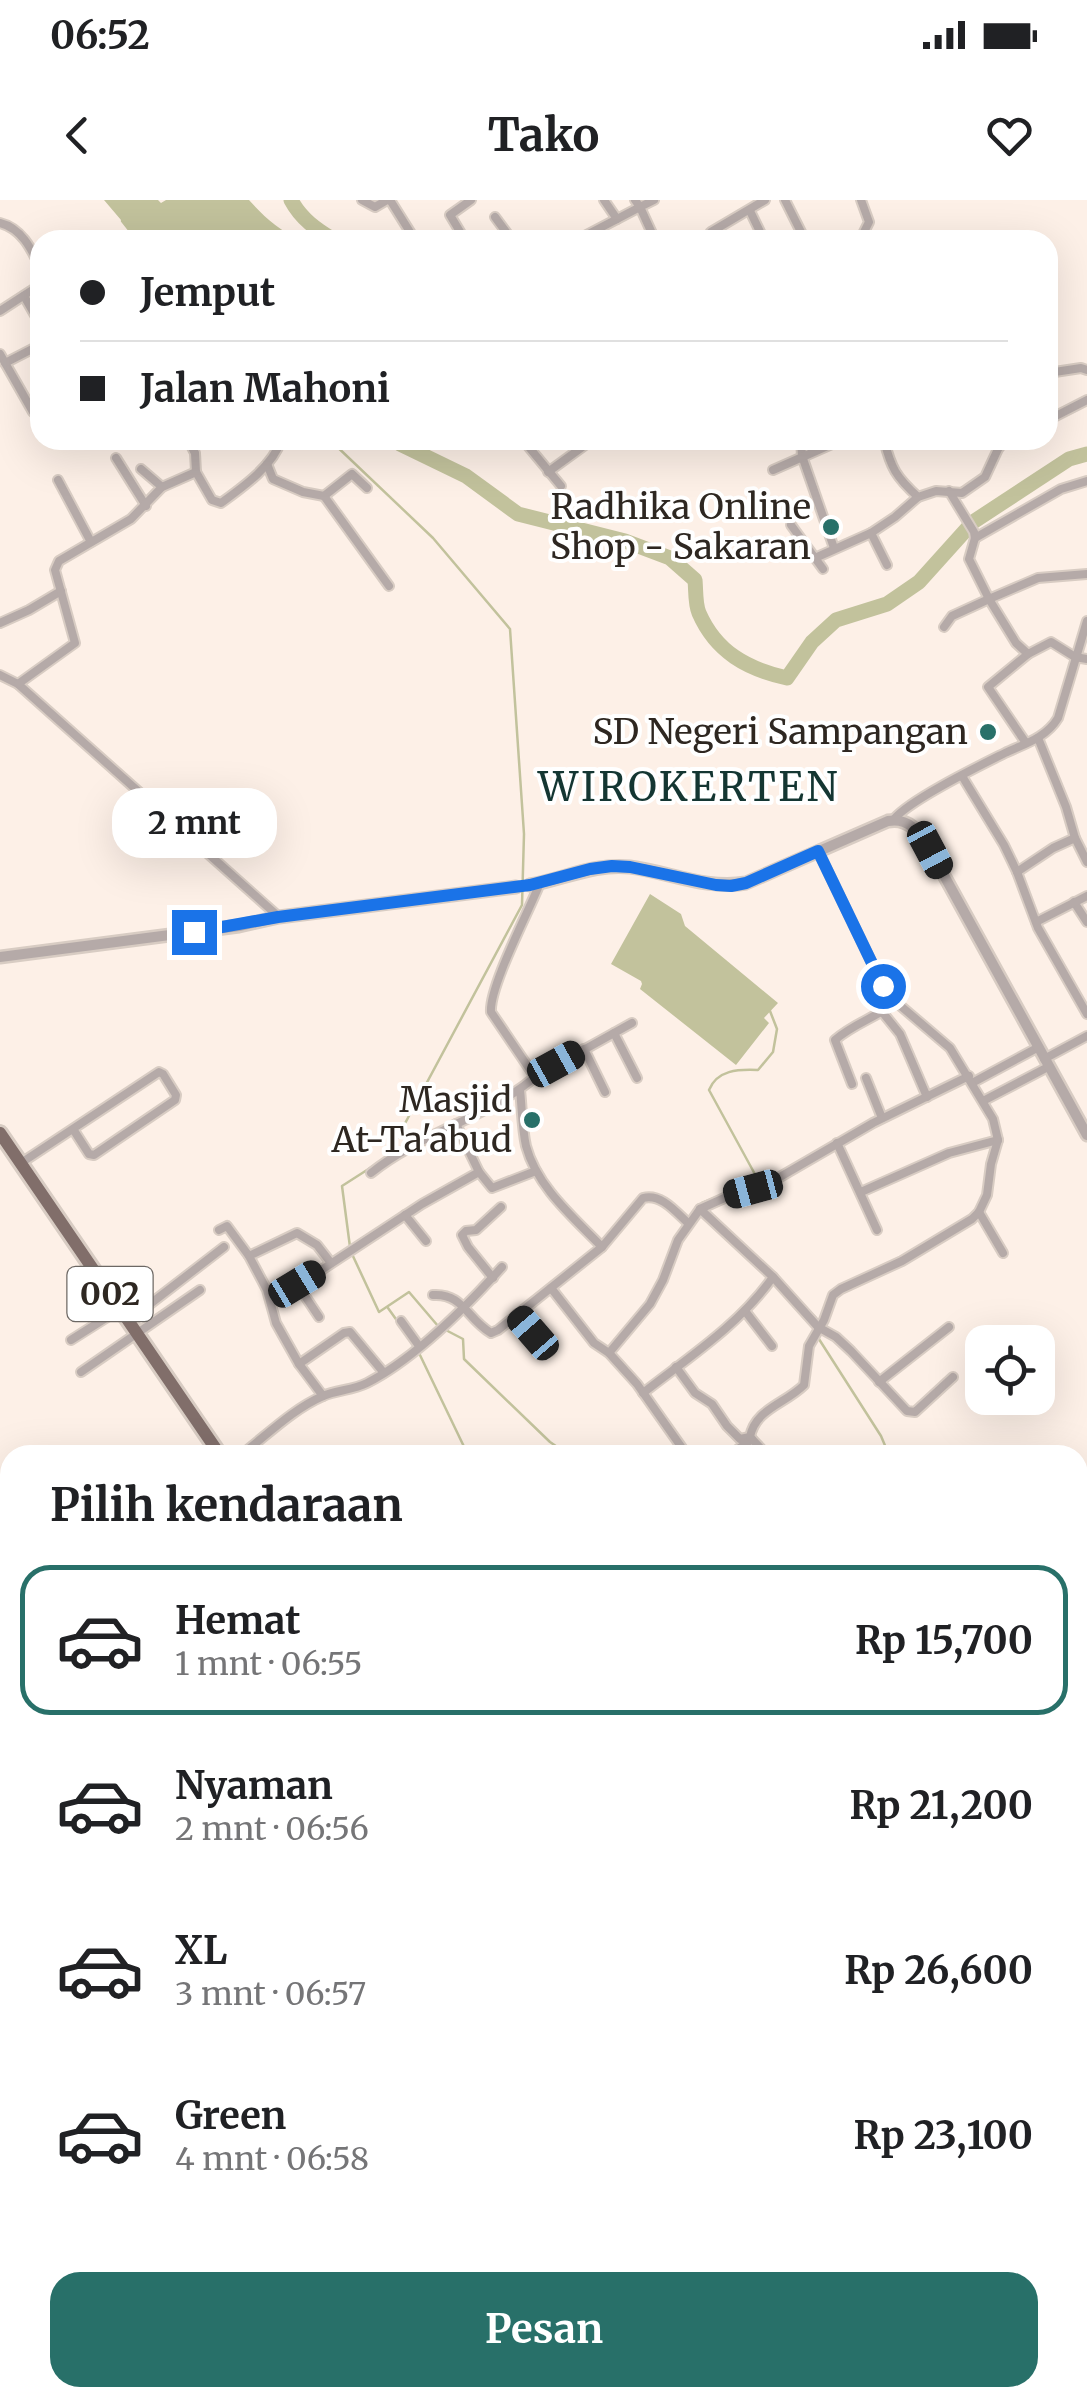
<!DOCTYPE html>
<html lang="id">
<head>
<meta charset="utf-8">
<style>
	:root { --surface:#fff; --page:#f2f2f2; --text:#202124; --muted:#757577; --line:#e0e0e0; --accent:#287069 }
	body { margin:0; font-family:Merriweather,serif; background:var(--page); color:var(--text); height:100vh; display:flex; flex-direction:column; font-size:38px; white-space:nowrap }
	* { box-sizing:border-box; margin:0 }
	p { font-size:32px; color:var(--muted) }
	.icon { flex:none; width:55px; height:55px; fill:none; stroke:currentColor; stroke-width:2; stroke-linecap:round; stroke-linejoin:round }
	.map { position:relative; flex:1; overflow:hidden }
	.side { position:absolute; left:0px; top:1245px; width:1088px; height:962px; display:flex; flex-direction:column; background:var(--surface); border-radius:30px 30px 0 0; box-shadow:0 10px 40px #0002 }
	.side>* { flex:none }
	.hud { position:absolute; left:30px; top:30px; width:1028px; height:220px; border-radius:30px; box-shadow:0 10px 40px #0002; display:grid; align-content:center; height:220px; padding:0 50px; background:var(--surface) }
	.tools { position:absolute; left:965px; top:1125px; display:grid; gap:20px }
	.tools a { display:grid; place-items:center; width:90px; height:90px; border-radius:20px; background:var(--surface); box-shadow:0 10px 40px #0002; font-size:50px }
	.end { position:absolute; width:45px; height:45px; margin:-22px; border:12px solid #1a73e8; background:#fff; box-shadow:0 0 0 5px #fff }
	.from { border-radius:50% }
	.bubble { position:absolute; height:70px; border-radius:30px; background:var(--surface); box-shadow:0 10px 40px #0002; font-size:32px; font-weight:700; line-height:70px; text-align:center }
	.car { position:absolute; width:30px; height:60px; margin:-30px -15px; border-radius:12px; box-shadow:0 0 8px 2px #0007; background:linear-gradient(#222 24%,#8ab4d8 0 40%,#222 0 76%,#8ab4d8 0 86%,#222 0) }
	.hud b { display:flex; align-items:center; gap:35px; height:95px; font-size:38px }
	.hud b+b { border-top:2px solid var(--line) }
	.hud i { width:25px; height:25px; background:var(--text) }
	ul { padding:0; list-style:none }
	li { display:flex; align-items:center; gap:30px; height:150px; margin:0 20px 15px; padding:0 30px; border:5px solid transparent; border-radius:30px }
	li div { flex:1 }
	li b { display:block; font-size:38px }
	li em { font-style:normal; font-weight:700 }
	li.on { border-color:var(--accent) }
	li>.icon { width:90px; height:90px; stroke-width:1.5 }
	h2 { padding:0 50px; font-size:45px; line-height:120px }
	.button { display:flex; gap:20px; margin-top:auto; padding:20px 50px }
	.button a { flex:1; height:115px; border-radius:30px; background:var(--accent); color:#fff; font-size:40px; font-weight:700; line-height:115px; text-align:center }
	.status { display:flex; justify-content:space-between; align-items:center; height:70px; padding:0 50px; background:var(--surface); direction:ltr }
	.status svg { height:28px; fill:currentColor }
	header { display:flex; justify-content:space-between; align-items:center; height:130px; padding:0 50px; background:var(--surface); font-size:45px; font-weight:700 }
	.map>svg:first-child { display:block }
	.water { fill:#c2c29c }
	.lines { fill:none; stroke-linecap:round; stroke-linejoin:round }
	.stream { stroke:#c2c29c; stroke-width:2.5 }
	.river { stroke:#c2c29c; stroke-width:15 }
	.minor-casing { stroke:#d8ccc3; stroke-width:12 }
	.tertiary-casing { stroke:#d8ccc3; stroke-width:15 }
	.primary-casing { stroke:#d8ccc3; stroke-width:18 }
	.minor { stroke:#b5aaa8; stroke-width:8 }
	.tertiary { stroke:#b5aaa8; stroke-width:10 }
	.primary { stroke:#816e6a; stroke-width:12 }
	.route { stroke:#1a73e8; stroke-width:12 }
	.poi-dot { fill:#287069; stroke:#fff; stroke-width:4 }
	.labels { text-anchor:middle; stroke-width:8; stroke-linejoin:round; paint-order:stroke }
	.shield { fill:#fff; stroke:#6d6864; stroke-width:2.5 }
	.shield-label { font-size:32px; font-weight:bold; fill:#2e2721 }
	.poi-label { font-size:35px; fill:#2e2721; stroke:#fff; text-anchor:end }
	.quarter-label { font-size:40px; letter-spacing:2.5px; fill:#143632; stroke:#fff }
</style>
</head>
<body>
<div class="status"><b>06:52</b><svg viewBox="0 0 49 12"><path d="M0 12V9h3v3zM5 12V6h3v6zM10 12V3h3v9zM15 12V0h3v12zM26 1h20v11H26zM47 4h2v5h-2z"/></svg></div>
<header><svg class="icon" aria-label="back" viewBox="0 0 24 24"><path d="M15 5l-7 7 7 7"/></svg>Tako<svg class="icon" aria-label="heart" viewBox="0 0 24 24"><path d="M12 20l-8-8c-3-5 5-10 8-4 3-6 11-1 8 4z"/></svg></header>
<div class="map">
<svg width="1087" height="2207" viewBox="0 0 1087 2207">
	<rect width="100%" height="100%" fill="#fdf0e7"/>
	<g class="water">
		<path d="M104,0h54l3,3 5,-3h83c15,17 31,31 52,40h-163z"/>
		<polygon points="650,694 681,714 685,726 778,803 764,818 769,823 736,865 640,789 642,784 641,781 611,764"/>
	</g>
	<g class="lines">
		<g class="stream">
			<polyline points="122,21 137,40"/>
			<polyline points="330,240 433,338 510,429 524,634 522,705 387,957"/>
			<path d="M731,991l26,-13 -48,-88c8,-20 29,-21 49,-20l15,-18 4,-23 -7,-18"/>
			<polyline points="703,1006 702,1003 724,994"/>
			<polyline points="350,1047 342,986 381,961"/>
			<polyline points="352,1054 379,1112 409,1092 438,1126 463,1139 464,1159 550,1242 569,1255"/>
			<polyline points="787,1088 816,1118"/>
			<polyline points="388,1108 398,1122"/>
			<polyline points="817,1136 881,1236 889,1255"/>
			<polyline points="419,1153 468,1255"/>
			<polyline points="1078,1513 1087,1520"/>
		</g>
		<g class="river">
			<path d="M291,0c10,19 26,30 43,40"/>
			<path d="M395,240l5,4 66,32 52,38 107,27 45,17 25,22c1,10 0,24 4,33 17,39 48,56 88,65l25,-36 24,-22 51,-16 32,-22 54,-60 96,-63 18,-5"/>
			<polyline points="0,1950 10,1959"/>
			<polyline points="205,2198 213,2207"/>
		</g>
		<g class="minor-casing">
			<g id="minor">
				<polyline points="362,0 375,7 387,0"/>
				<polyline points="390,0 415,40"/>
				<polyline points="604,0 617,19"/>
				<polyline points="654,0 640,7 655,40"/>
				<polyline points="785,0 805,40"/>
				<polyline points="750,11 764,40"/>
				<polyline points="495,17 512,40"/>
				<path d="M0,23c21,5 31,25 40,44"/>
				<polyline points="465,40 450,15 471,0"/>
				<polyline points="577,40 640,7 635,0"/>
				<polyline points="679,40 681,39"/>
				<polyline points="714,40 711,32 765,0"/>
				<polyline points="860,40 869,22 861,0"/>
				<polyline points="24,96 39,122"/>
				<polyline points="0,111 40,85"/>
				<polyline points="0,154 33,212 40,208"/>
				<polyline points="5,163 40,145"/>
				<polyline points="1048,173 1081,168 1087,170"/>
				<polyline points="1048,220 1087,200"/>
				<polyline points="91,240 93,244"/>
				<polyline points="188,240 195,253 196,272"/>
				<polyline points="523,240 561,286"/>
				<polyline points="801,240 802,256 834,348"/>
				<path d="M884,240c7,28 12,37 34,57l18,-6 26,2 23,-16 13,-28 7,-9"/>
				<polyline points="116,258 146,306"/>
				<polyline points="267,264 273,279 303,292 324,296 352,274 367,288"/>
				<polyline points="141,269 162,287"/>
				<polyline points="773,270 841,240"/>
				<polyline points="548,272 592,240"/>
				<polyline points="58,280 91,342"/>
				<polyline points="949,291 974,332 975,338 969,359 989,399 1038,378 1087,374"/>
				<polyline points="324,296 389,386"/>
				<polyline points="791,325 823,369"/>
				<polyline points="975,338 1061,289 1087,281"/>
				<polyline points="815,358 871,333"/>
				<polyline points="887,365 871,333 895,317 918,297"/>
				<polyline points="0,423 29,410 61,391"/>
				<polyline points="944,427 952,416 989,399 1016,443 1028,454 988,487 1026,543"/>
				<polyline points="1028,454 1051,442 1075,457 1087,459"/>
				<polyline points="0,475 18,484 279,717"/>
				<path d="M18,484l57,-41 -20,-73 4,-9 72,-42 31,-32 34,-15 16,28 9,3c22,-16 52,-37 60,-63"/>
				<polyline points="1038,538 1066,607 1075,638 1087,662"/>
				<polyline points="962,576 1004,645 1017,672"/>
				<path d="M894,619c17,-20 85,-53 111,-66 19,-9 41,-15 53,-35l29,-97"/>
				<polyline points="1075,638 1053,648 1017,672 1038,728 1087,814"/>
				<path d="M540,683c-11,28 -51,104 -49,129l44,65 97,-54"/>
				<polyline points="1074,702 1087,722"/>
				<polyline points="1036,722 1087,696"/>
				<polyline points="883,813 900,834 927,897"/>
				<polyline points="614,833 637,878"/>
				<polyline points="584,849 605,892"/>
				<polyline points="1044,859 1087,836"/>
				<polyline points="866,878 882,918"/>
				<polyline points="972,883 1037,848"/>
				<path d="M852,884l-17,-44c18,-16 42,-23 61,-38"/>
				<path d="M520,890c2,18 2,38 6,56 11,41 47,71 76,101"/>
				<polyline points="983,901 1048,867"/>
				<polyline points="456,924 479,972 492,988 536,971"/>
				<polyline points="837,943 877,1030"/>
				<polyline points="21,963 159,872 163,874 176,895 175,900 94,955 89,954 73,929"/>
				<path d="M371,973c51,-41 115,-54 164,-96"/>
				<polyline points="861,992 949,953 998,940"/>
				<polyline points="700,1009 731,995 773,981 873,923 969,876"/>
				<polyline points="979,1012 1003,1053"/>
				<polyline points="405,1015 426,1041"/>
				<polyline points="219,1030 227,1026 249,1056"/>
				<polyline points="493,1078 468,1047 462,1035 466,1031 476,1030 501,1007"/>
				<polyline points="297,1084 319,1117"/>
				<polyline points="551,1088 594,1143 609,1153 637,1184 687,1255"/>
				<path d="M433,1095c30,-2 34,24 58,38l7,-3 104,-83 41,-49c18,-5 33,14 45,25"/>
				<polyline points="271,1103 422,1004 479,972"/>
				<polyline points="745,1111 772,1146"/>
				<polyline points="517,1114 550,1151"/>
				<polyline points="128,1121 224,1047"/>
				<polyline points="401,1121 419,1146"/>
				<polyline points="71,1140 120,1109"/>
				<polyline points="609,1153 650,1104 663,1080 678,1040 700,1009 773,1077 818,1127 836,1137 851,1151 907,1211 915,1212 953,1177"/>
				<polyline points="299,1164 344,1133 350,1132 384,1173"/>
				<polyline points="676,1167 695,1193 712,1204 727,1226 740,1239 750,1237"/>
				<polyline points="81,1172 200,1090"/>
				<polyline points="879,1182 949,1127"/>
				<path d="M643,1193c46,-36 96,-68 130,-116"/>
				<polyline points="323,1196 299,1164 276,1123 267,1090 249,1056 297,1033 317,1045 331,1063"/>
				<path d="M241,1255c26,-20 52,-46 82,-59 14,-6 30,-6 44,-13 49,-25 99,-76 135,-116"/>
				<polyline points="730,1255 752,1239"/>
				<path d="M767,1255l-17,-18c5,-28 35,-33 54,-52l5,-39 15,-26 9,-25 8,-6 61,-28 70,-42 7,-7 8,-17 4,-31 7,-24 -5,-21 -43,-71 -54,-46 -13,-16 -65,-135"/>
				<polyline points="0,1341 1,1341"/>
				<polyline points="0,1391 10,1409"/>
				<polyline points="0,1455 10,1448"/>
				<polyline points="1078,1582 1087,1576"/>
				<polyline points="1078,1674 1087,1686"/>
				<polyline points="0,1787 10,1784"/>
				<polyline points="0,1792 10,1806"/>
				<polyline points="1078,1985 1087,1988"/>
				<polyline points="0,2041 10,2032"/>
				<polyline points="0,2065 10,2091"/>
				<polyline points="0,2112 10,2104"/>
				<polyline points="1078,2160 1087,2157"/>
				<polyline points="187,2198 193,2207"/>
				<polyline points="301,2198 312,2207"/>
				<polyline points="593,2198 599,2207"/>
				<polyline points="692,2198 707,2207"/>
				<polyline points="615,2205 627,2198"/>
				<polyline points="39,2207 61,2198"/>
				<polyline points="539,2207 553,2198"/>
			</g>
		</g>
		<g class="tertiary-casing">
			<g id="tertiary">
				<path d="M530,685c34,-6 65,-22 100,-18 39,5 76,23 116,16l142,-62c22,-4 31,12 42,29l157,285"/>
				<polyline points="0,757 239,726 279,717 516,687"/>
				<polyline points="0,1660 10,1656"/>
			</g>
		</g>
		<g class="primary-casing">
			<g id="primary">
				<polyline points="0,933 220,1255"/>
				<polyline points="858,2198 865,2207"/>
			</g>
		</g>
		<use href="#minor" class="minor"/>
		<use href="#tertiary" class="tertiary"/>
		<use href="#primary" class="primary"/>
	</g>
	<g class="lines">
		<polyline class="route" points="194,732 278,717 530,685 590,669 612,666 630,667 716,685 731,686 746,683 818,651 883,786"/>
	</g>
	<g class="poi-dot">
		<circle cx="831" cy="327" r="10"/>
		<circle cx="988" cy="532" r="10"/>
		<circle cx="532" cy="920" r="10"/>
	</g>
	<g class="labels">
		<rect class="shield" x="67.5" y="1067" width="85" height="54" rx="8"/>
		<g class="shield-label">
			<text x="110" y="1105">002</text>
		</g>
		<g class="poi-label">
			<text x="811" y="319">Radhika Online<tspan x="811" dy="40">Shop - Sakaran</tspan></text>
			<text x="968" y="544">SD Negeri Sampangan</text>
			<text x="512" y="912">Masjid<tspan x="512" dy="40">At-Ta'abud</tspan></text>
		</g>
		<g class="quarter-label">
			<text x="689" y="601">WIROKERTEN</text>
		</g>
	</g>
</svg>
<div class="tools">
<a><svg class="icon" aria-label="locate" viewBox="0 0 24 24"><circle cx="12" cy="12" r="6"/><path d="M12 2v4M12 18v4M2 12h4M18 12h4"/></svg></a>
</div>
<i class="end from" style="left:883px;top:786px"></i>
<i class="end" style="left:194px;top:732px"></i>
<div class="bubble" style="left:112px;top:588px;width:165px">2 mnt</div>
<i class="car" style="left:930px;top:650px;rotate:152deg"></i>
<i class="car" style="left:556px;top:864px;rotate:61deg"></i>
<i class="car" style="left:753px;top:989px;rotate:255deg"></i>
<i class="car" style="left:297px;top:1084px;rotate:59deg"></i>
<i class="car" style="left:533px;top:1133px;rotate:319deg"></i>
<div class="hud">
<b><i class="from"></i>Jemput</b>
<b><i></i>Jalan Mahoni</b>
</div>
<section class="side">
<h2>Pilih kendaraan</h2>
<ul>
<li class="on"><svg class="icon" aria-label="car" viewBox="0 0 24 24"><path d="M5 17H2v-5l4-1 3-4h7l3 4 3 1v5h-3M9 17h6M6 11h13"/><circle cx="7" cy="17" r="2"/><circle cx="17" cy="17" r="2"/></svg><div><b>Hemat</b><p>1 mnt · 06:55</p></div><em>Rp 15,700</em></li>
<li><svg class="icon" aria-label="car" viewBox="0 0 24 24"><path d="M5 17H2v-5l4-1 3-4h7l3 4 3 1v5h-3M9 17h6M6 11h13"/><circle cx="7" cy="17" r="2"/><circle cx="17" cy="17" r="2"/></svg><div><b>Nyaman</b><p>2 mnt · 06:56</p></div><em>Rp 21,200</em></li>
<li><svg class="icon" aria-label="car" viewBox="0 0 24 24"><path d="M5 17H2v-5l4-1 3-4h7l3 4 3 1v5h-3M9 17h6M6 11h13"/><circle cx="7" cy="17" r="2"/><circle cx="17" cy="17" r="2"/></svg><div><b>XL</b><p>3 mnt · 06:57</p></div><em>Rp 26,600</em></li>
<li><svg class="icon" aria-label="car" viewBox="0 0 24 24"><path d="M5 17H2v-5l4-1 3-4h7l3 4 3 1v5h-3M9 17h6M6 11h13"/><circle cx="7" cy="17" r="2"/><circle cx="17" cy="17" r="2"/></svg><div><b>Green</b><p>4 mnt · 06:58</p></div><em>Rp 23,100</em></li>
</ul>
<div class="button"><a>Pesan</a></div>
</section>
</div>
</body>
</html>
